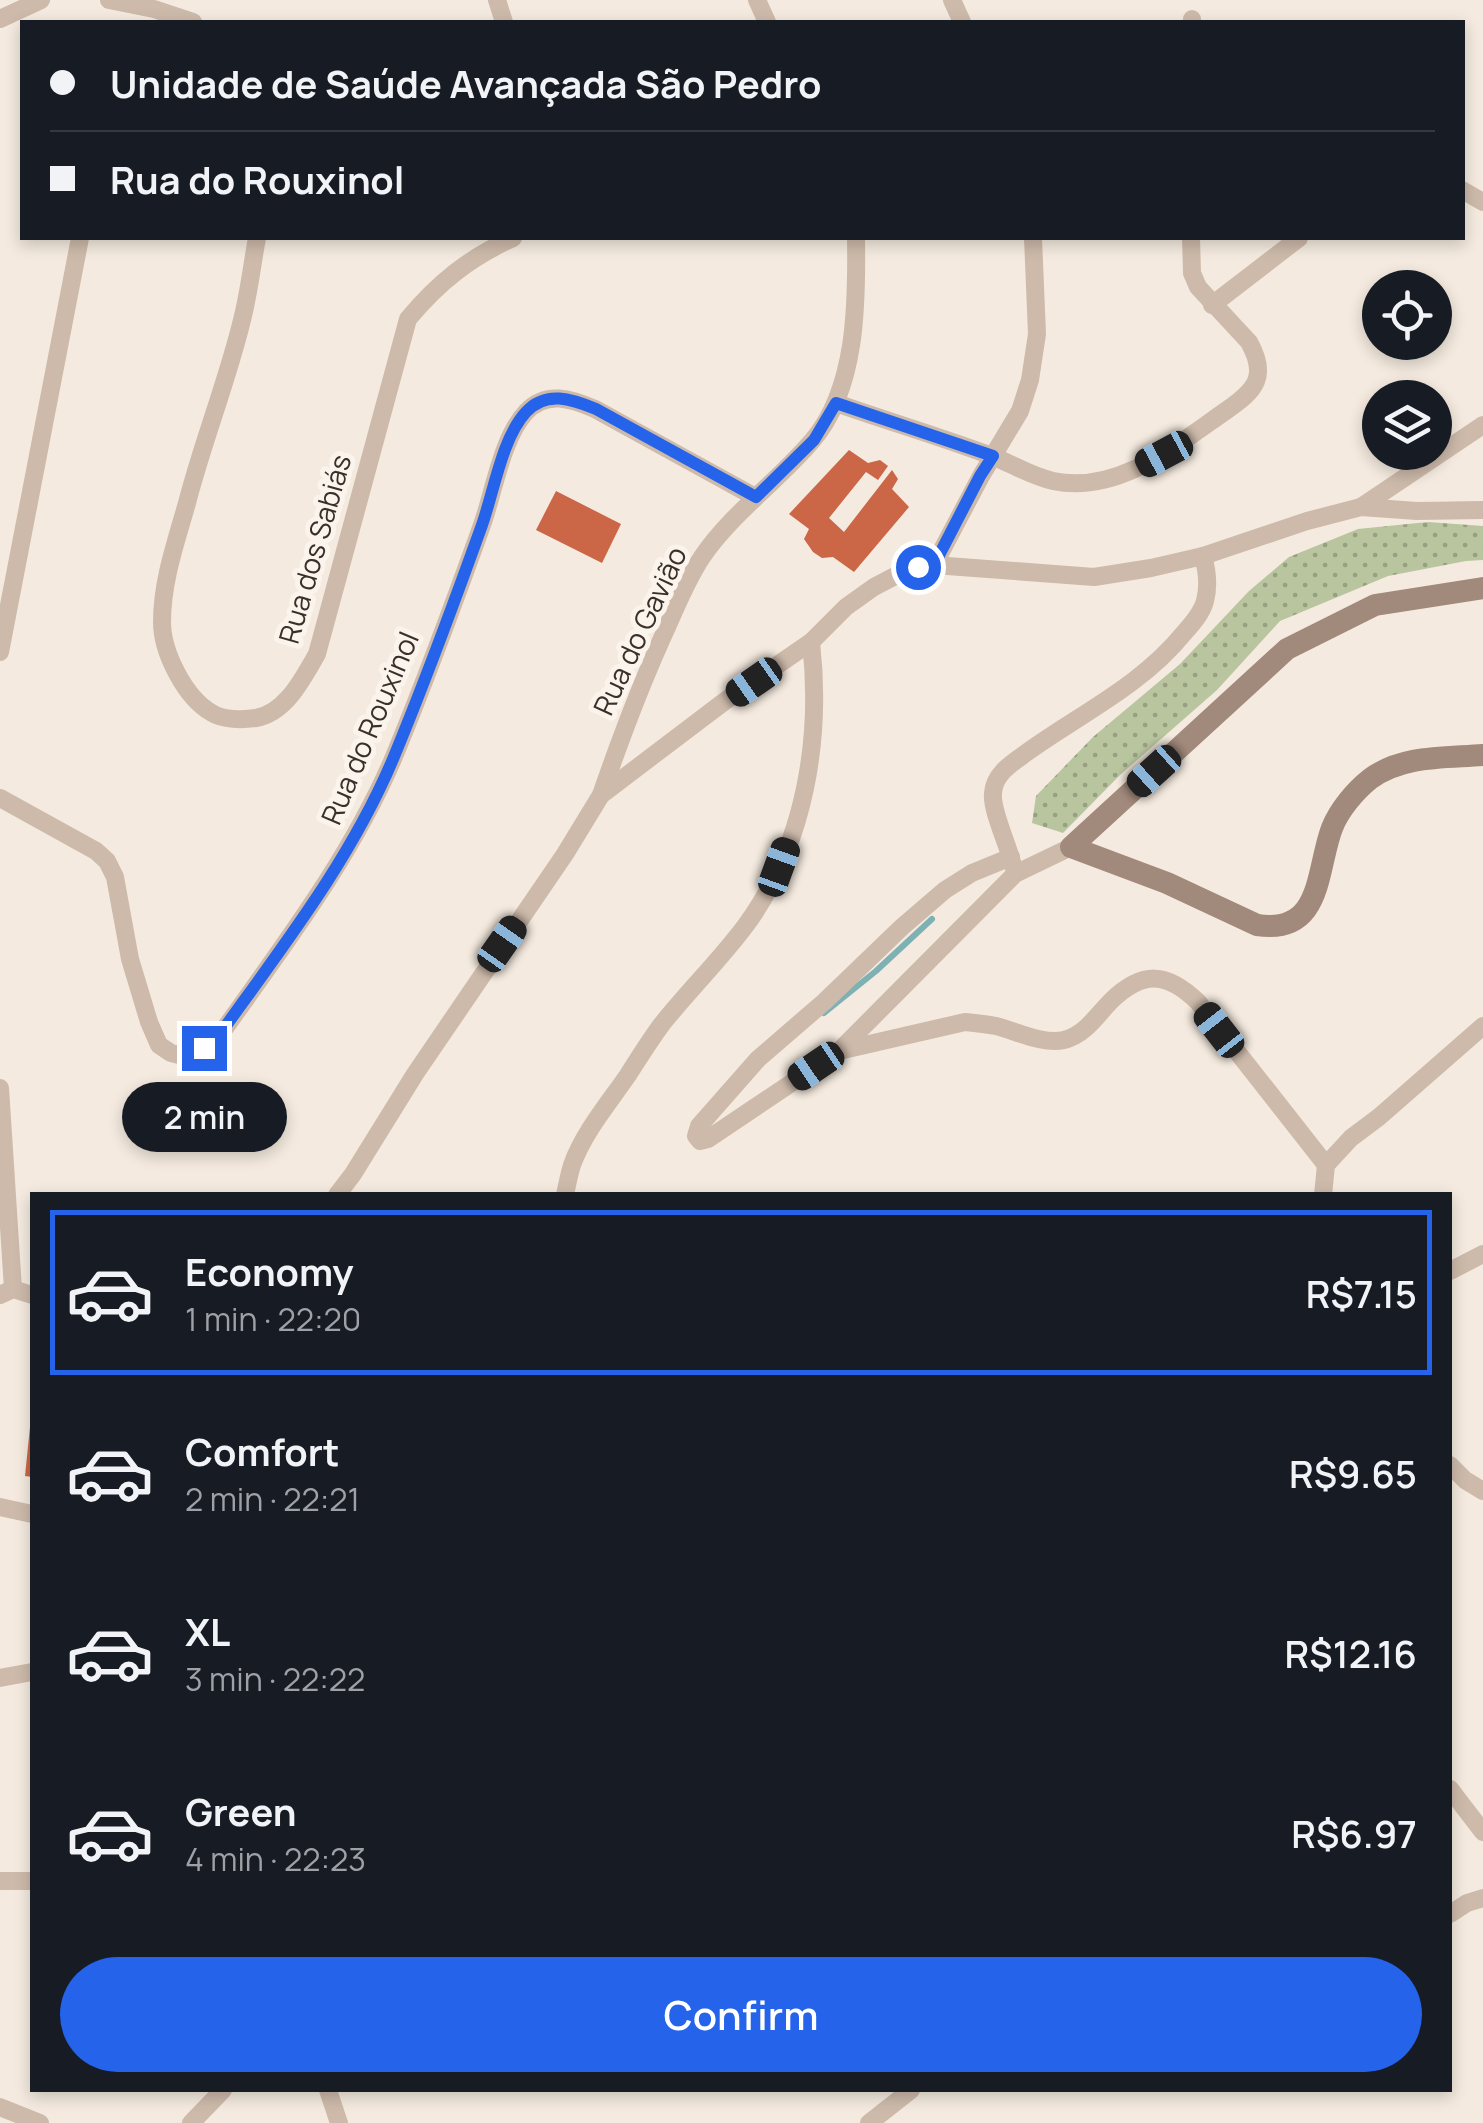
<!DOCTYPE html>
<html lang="en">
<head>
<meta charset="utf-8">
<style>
	:root { --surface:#171b24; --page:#20242c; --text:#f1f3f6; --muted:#9ea1a6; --line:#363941; --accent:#2563eb }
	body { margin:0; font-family:Manrope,sans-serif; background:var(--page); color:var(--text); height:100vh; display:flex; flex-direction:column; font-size:38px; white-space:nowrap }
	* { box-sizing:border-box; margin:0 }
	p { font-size:32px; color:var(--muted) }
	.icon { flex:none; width:55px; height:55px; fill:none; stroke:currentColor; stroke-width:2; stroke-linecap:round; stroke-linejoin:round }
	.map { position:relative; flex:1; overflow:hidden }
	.side { position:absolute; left:30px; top:1192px; width:1422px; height:900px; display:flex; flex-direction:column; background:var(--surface); border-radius:0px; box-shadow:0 5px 15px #0003 }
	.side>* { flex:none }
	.guide { position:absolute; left:20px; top:20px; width:1445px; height:220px; border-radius:0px; box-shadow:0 5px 15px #0003; display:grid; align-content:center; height:220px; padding:0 30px; background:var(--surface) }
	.tools { position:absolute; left:1362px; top:270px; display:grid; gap:20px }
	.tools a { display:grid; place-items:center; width:90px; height:90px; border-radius:50%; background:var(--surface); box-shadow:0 5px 15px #0003; font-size:50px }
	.end { position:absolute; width:45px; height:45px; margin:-22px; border:12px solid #2563eb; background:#fff; box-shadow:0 0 0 5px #fff }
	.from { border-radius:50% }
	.bubble { position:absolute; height:70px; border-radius:35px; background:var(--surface); box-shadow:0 5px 15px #0003; font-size:32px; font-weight:600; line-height:70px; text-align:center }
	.car { position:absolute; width:30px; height:60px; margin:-30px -15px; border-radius:12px; box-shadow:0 0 8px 2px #0007; background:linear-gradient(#222 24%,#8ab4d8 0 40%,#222 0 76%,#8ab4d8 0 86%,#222 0) }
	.guide b { display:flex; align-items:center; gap:35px; height:95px; font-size:38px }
	.guide b+b { border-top:2px solid var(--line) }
	.guide i { width:25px; height:25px; background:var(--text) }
	ul { padding:18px 0 0; list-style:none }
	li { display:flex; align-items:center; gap:30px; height:165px; margin:0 20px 15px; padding:0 10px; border:5px solid transparent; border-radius:0px }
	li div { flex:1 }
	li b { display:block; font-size:38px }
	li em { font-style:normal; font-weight:600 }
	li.active { border-color:var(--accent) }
	li>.icon { width:90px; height:90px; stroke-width:1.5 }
	.action { display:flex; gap:20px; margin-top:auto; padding:20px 30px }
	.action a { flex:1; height:115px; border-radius:60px; background:var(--accent); color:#fff; font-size:40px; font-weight:600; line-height:115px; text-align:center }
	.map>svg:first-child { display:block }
	.grass { fill:url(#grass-dots) }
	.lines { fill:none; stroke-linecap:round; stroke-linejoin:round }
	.stream { stroke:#7db1b3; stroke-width:6 }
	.building { fill:#cb6646 }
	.street { stroke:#cdbaaa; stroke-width:18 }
	.secondary { stroke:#a1897b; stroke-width:22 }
	.route { stroke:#2563eb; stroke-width:12 }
	.labels { text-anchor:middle; stroke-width:10; stroke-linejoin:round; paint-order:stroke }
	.street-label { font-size:28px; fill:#3b2f2a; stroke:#fbf4ed }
</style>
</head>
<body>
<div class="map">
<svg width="1483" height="2123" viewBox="0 0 1483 2123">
	<defs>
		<pattern id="grass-dots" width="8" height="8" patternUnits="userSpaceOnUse" patternTransform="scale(2.5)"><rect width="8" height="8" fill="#b8c59e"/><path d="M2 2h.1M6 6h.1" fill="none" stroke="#97a081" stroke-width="1.8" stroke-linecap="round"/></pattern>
	</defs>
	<rect width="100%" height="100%" fill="#f4eadf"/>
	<polygon class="grass" points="1428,522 1483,526 1483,560 1466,561 1388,576 1280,621 1217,690 1120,775 1063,833 1032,823 1036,796 1093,737 1180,664 1249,591 1289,557 1358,529"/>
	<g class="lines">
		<polyline class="stream" points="824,1013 876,971 932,919"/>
	</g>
	<g class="building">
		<polygon points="849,450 868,463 880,460 888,466 878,480 866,472 829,518 844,532 892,470 898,479 892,489 909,507 854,572 833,557 822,558 813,552 804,539 809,529 789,514"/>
		<polygon points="556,491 621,524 602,563 536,530"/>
		<polygon points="30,1427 32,1428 32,1477 25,1476"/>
	</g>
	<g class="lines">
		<g class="street">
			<polyline points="109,0 154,9 193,22"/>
			<polyline points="497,0 504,22"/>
			<polyline points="757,0 767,22"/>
			<polyline points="952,0 962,22"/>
			<polyline points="0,19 41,0"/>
			<polyline points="1192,22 1192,19"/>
			<polyline points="1462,190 1483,202"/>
			<path d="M257,238c-5,27 -8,55 -15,82 -15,62 -39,121 -55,183 -11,39 -25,78 -25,119 0,30 23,76 50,91 11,7 31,7 44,5 30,-5 47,-40 61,-64l91,-335c31,-37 61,-61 105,-81"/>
			<polyline points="1212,305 1299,238"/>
			<path d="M836,403c51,18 102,33 153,52 22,8 41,21 64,26 65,14 125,-37 174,-71 29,-20 41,-34 22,-68l-51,-55 -6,-14 -1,-35"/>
			<polyline points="1361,507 1483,425"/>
			<polyline points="934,565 981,476 1020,411 1030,380 1037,334 1033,238"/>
			<polyline points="0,652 80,238"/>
			<path d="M601,795c20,-58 41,-114 67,-170 10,-23 20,-47 34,-68 30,-44 75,-75 110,-116 45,-52 45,-139 44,-203"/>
			<path d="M0,798l96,53 11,10 8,16 15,82 19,63 10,23 12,8 12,3 22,-8 15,-13c63,-89 130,-176 173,-276 32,-77 61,-156 89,-234 12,-34 20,-87 44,-113 20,-22 46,-13 69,-3l160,88"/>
			<polyline points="1011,857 972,873 945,890 902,927 824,1002 758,1059 699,1126 696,1136 700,1141 708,1139 839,1051 1015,874 1071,847"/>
			<path d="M1013,866c-4,-20 -22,-55 -20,-73 1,-19 19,-30 33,-40 54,-39 115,-67 158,-120 8,-9 18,-20 21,-32 4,-15 2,-31 -2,-45"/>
			<path d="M839,1051l126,-29c10,1 20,2 31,4 20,5 47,19 68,14 22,-6 32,-24 47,-39 32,-31 56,-29 87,1l128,163"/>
			<polyline points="0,1088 13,1289"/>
			<polyline points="337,1195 353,1174 415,1074 565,854 601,795 725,701 811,642 846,607 874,587 897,575 918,567 934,565 1094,577 1151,568 1203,556 1307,521 1361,507 1417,511 1483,510"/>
			<path d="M565,1195c2,-10 4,-20 7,-30 12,-33 36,-61 56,-90 11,-17 22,-35 34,-51 27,-34 58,-64 84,-99 59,-81 76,-186 65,-283"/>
			<polyline points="1323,1195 1326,1165 1351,1138 1379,1117 1483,1026"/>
			<polyline points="1450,1271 1483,1254"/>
			<polyline points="0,1295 13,1289 32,1295"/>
			<polyline points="1450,1465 1465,1480 1483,1491"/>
			<polyline points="0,1507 32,1514"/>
			<polyline points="0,1678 32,1672"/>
			<polyline points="1450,1789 1483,1832"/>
			<polyline points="0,1881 32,1881"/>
			<polyline points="1450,1914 1467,1903 1483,1898"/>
			<polyline points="328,2090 339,2123"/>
			<polyline points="0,2107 40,2123"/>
			<polyline points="191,2123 223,2090"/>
			<polyline points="869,2123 911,2090"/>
		</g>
		<path class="secondary" d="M1483,588l-108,17 -88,44 -216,198 96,36 90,42c66,10 59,-55 75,-97 7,-18 23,-37 38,-49 32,-24 75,-21 113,-24"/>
	</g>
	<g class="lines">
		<path class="route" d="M204,1048l16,-14c63,-88 131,-175 173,-275 32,-77 61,-156 89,-234 12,-34 20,-87 44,-113 20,-22 46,-13 70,-3l160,88 58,-57 22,-37 157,53 -13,20 -46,89 -16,2"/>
	</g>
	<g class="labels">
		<g class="street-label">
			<text transform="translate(315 549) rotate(-74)" y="10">Rua dos Sabiás</text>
			<text transform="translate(640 631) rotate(-65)" y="10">Rua do Gavião</text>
			<text transform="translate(370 728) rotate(-67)" y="10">Rua do Rouxinol</text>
		</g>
	</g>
</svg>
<div class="tools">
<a><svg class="icon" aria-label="locate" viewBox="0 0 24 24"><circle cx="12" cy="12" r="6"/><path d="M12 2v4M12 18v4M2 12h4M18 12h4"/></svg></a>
<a><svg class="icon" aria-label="layers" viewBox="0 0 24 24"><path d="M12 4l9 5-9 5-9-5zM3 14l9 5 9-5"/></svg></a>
</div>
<i class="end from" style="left:918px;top:567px"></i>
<i class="end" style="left:204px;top:1048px"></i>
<div class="bubble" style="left:122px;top:1082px;width:165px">2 min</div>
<i class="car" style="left:1164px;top:454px;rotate:242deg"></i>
<i class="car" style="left:754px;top:682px;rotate:235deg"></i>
<i class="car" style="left:1154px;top:771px;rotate:228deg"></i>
<i class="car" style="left:779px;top:867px;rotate:20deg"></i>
<i class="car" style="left:502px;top:944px;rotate:35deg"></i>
<i class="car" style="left:1219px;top:1030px;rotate:322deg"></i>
<i class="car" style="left:816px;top:1066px;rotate:236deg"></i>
<div class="guide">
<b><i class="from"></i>Unidade de Saúde Avançada São Pedro</b>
<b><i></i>Rua do Rouxinol</b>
</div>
<section class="side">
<ul>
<li class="active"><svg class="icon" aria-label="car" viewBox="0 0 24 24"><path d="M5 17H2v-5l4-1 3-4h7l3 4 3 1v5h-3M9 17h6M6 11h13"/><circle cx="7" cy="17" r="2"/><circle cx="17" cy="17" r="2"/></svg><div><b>Economy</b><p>1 min · 22:20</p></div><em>R$7.15</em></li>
<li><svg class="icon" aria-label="car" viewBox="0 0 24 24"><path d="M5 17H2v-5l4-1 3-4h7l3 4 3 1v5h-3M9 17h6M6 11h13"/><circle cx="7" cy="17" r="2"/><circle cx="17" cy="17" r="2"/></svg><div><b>Comfort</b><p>2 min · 22:21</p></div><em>R$9.65</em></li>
<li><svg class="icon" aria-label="car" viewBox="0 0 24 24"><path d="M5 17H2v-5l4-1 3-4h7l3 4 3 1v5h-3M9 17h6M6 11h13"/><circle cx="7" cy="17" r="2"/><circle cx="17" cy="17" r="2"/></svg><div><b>XL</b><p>3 min · 22:22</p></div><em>R$12.16</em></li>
<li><svg class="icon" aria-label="car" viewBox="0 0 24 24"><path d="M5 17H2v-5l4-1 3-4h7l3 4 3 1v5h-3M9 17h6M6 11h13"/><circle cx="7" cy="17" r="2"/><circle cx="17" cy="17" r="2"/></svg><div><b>Green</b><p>4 min · 22:23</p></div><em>R$6.97</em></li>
</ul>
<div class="action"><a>Confirm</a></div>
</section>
</div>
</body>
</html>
